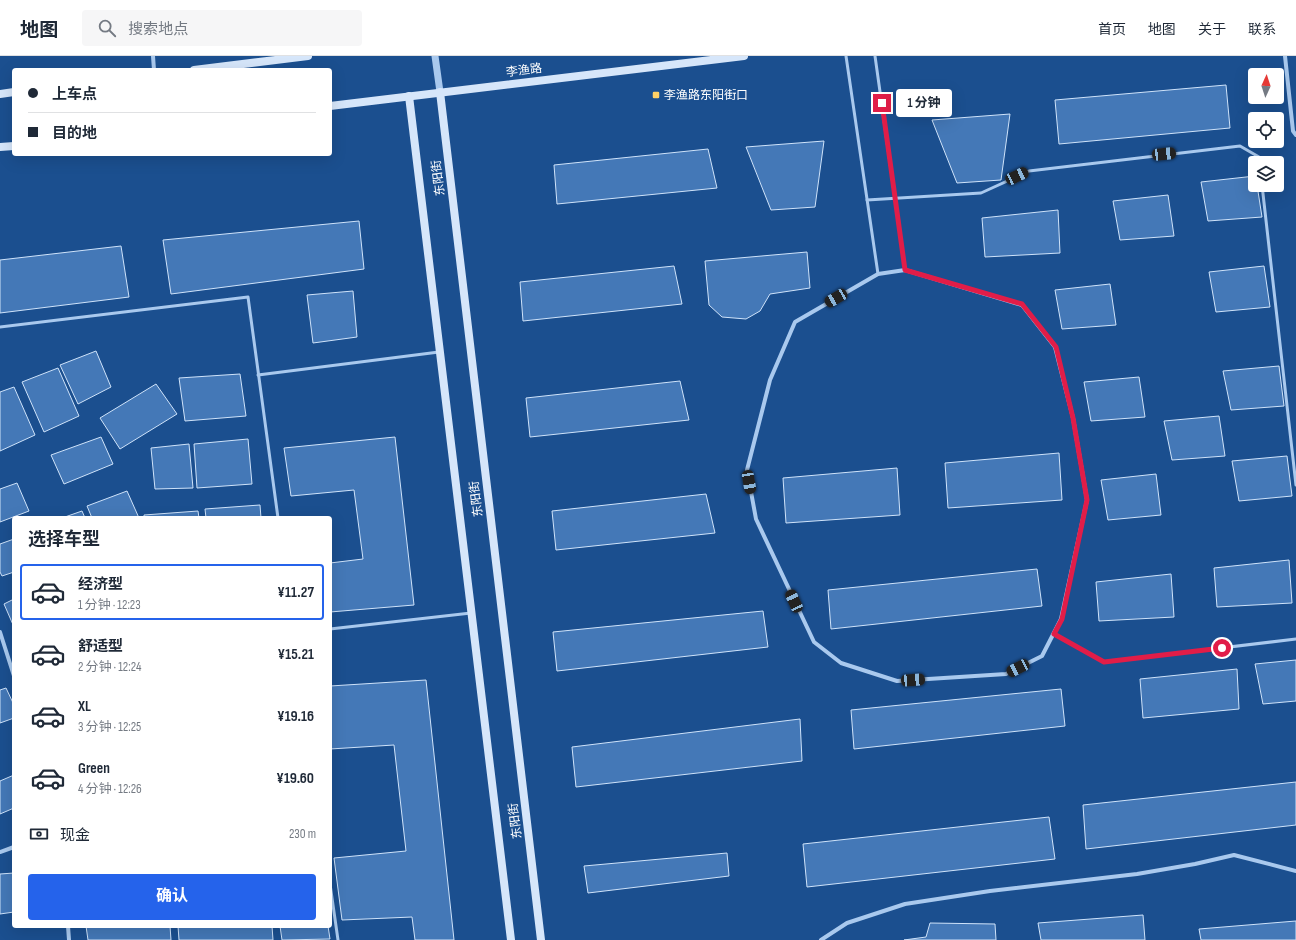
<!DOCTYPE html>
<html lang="zh">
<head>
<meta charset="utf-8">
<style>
	:root { --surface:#fff; --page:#f6f6f7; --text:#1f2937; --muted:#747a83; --line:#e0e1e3; --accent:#2563eb }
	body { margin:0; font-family:"Sofia Sans Condensed","Noto Sans SC",sans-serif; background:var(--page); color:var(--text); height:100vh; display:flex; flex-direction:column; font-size:15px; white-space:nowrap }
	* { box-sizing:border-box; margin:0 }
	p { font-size:13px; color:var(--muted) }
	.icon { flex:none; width:22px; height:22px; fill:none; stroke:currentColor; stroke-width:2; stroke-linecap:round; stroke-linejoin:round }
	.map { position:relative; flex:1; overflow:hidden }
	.panel { position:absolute; left:12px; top:460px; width:320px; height:412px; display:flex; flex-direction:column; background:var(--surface); border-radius:4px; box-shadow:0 4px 16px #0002 }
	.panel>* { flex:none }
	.guide { position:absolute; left:12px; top:12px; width:320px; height:88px; border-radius:4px; box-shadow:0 4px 16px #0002; display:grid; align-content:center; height:88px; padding:0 16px; background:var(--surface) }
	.needle { width:26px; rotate:3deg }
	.tools { position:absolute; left:1248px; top:12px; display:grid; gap:8px }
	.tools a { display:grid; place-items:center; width:36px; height:36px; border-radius:4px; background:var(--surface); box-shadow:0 4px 16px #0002; font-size:20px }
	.end { position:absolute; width:18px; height:18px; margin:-9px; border:5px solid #e11d48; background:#fff; box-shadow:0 0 0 2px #fff }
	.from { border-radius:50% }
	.bubble { position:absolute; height:28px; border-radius:4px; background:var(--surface); box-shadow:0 4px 16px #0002; font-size:13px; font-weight:700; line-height:28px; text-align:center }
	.car { position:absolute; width:12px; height:24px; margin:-12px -6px; border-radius:5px; box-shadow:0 0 3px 1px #0007; background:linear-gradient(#222 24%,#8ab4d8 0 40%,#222 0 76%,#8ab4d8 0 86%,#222 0) }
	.guide b { display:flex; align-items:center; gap:14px; height:38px; font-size:15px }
	.guide b+b { border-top:1px solid var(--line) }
	.guide i { width:10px; height:10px; background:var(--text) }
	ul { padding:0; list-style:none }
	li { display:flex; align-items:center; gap:12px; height:56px; margin:0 8px 6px; padding:0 8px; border:2px solid transparent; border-radius:4px }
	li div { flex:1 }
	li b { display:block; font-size:15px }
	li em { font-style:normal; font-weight:700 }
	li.active { border-color:var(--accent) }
	li>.icon { width:36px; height:36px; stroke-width:1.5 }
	h2 { padding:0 16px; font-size:18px; line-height:48px }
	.pay { display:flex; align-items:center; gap:10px; height:44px; padding:0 16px; font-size:15px }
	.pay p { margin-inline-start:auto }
	.primary-button { display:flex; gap:8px; margin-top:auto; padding:8px 16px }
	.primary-button a { flex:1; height:46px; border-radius:4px; background:var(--accent); color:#fff; font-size:16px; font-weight:700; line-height:46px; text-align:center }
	header { display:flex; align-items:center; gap:24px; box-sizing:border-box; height:56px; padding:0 20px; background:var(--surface); border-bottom:1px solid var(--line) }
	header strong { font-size:19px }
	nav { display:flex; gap:22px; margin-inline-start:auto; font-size:14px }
	.search { width:280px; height:36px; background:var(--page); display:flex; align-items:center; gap:10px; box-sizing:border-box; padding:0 14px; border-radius:4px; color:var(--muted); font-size:15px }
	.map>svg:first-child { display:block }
	.building { fill:#4478b7; stroke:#cfe3fa }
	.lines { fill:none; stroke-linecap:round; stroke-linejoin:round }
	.service { stroke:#a9c9ee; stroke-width:3 }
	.minor { stroke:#a9c9ee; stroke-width:4 }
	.tertiary { stroke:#a9c9ee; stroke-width:7 }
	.secondary { stroke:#d6e6fa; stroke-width:8 }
	.route { stroke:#e11d48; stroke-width:5 }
	.poi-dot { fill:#ffd166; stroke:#1b4f8f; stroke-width:1.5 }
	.labels { text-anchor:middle; stroke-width:3; stroke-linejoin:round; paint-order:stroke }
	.street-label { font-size:12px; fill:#fff; stroke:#1b4f8f }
	.poi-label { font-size:12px; fill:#fff; stroke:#1b4f8f; text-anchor:start }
</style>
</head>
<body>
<header>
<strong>地图</strong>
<div class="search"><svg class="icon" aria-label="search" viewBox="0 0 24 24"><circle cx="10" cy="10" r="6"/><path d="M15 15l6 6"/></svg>搜索地点</div>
<nav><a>首页</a><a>地图</a><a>关于</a><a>联系</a></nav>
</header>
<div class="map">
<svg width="1296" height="884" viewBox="0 0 1296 884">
	<rect width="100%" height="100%" fill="#1b4f8f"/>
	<g class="building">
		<polygon points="1226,29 1230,72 1059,88 1055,44"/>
		<polygon points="1010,58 1001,124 957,127 932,64"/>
		<polygon points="824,85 815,151 771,154 746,91"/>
		<polygon points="708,93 717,132 557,148 554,109"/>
		<polygon points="1255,120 1255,129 1257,129 1262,161 1208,165 1201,126"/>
		<polygon points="1168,139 1174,180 1120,184 1113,145"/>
		<polygon points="1058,154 1060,197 985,201 982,162"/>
		<polygon points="359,165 364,213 171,238 163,184"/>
		<polygon points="121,190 129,241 0,257 0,204"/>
		<polygon points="807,196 810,232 770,238 760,255 746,263 722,261 709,249 705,205"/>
		<polygon points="674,210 682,248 523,265 520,226"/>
		<polygon points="1264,210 1270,251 1216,256 1209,216"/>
		<polygon points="1110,228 1116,269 1062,273 1055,234"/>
		<polygon points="353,235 357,281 313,287 307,239"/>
		<polygon points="96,295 111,331 78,348 60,309"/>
		<polygon points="1279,310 1284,350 1231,354 1223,315"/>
		<polygon points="58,312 79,360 44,376 22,326"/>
		<polygon points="240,318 246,360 185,365 179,322"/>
		<polygon points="1139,321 1145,361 1091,365 1084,326"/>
		<polygon points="680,325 689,364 530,381 526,342"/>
		<polygon points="156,328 177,358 120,393 100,362"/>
		<polygon points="14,331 35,379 0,395 0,336"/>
		<polygon points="1219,360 1225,400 1172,404 1164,365"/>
		<polygon points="101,381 113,408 64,428 51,399"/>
		<polygon points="395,381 414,549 330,556 330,507 363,503 354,434 291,440 284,392"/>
		<polygon points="248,383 252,428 197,432 194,388"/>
		<polygon points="189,388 193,432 155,433 151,392"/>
		<polygon points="1059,397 1062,444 948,452 945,407"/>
		<polygon points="1287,400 1292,440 1239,445 1232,405"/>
		<polygon points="897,412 900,459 786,467 783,422"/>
		<polygon points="1156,418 1161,459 1108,464 1101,424"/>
		<polygon points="17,427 29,455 0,466 0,433"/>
		<polygon points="127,435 139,462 92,462 87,450"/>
		<polygon points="706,438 715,477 556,494 552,455"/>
		<polygon points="260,449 261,462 206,462 205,453"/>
		<polygon points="82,455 85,462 62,462"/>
		<polygon points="198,455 199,462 144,462 144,459"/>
		<polygon points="14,483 14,516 2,520 0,516 0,488"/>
		<polygon points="1289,504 1292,547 1217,551 1214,512"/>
		<polygon points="1037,513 1042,550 831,573 828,534"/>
		<polygon points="1171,518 1174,561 1099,565 1096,526"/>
		<polygon points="14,543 14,571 4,548"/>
		<polygon points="763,555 768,591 557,615 553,576"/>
		<polygon points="1296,604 1296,645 1263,648 1255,608"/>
		<polygon points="1237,613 1239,653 1143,662 1140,623"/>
		<polygon points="426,624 454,884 415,884 412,861 342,864 334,802 406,795 394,689 330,693 330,630"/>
		<polygon points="6,632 14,649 14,662 0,667 0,634"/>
		<polygon points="1061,633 1065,670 854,693 851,654"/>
		<polygon points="800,663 802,705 576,731 572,691"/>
		<polygon points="14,719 14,752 0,758 0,725"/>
		<polygon points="1296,726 1296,769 1086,793 1083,749"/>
		<polygon points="1049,761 1055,803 807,831 803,788"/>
		<polygon points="727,797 729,820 588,837 584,810"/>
		<polygon points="14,817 14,856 0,858 0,818"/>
		<polygon points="1143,859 1145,884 1041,884 1038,867"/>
		<polygon points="1296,865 1296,884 1201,884 1199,873"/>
		<polygon points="930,867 995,868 996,884 904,884 926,881"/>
		<polygon points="86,870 170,870 171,884 88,884"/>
		<polygon points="178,870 272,870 273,884 179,884"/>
		<polygon points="280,870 328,870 330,883 282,884"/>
	</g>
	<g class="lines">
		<g class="service">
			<polyline points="846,0 878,218"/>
			<polyline points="875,0 905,214"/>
			<polyline points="1262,129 1296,429"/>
			<polyline points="867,144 981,137 1029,115 1240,90 1259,101 1260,107"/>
			<polyline points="0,271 248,241 278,462"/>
			<polyline points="258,319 439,296"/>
			<polyline points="330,573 471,557"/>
			<polyline points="1053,578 1104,606 1296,583"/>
			<polyline points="330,828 338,884"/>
		</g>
		<g class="minor">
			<polyline points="153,0 154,14"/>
			<polyline points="1285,0 1293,75 1296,79"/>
			<polygon points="905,214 1022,249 1055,291 1073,362 1087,444 1061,563 1042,600 1006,618 897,625 841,607 814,586 756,463 747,414 770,324 795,266 878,218"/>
			<polyline points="0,576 14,620"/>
			<polyline points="0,796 14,791"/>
			<polyline points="68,870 69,884"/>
			<polyline points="821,884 847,867 905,848 990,835 1137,818 1195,808 1234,799 1296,815"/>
		</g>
		<polyline class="tertiary" points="435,0 440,36"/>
		<g class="secondary">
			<polyline points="194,14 308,0"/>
			<polyline points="440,36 541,884"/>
			<polyline points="0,38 14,36"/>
			<polyline points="409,40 511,884"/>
			<polyline points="330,50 744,0"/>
			<polyline points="0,91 14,90"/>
		</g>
	</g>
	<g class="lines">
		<polyline class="route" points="882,47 905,214 1022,248 1056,291 1073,362 1087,444 1062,563 1054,578 1104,606 1222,592"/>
	</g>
	<rect class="poi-dot" x="652" y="35" width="8" height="8" rx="2"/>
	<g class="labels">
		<g class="street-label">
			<text transform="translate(524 14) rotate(-7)" y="4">李渔路</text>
			<text transform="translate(438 122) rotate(-97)" y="4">东阳街</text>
			<text transform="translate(476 443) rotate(-97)" y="4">东阳街</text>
			<text transform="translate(515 765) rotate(-97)" y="4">东阳街</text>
		</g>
		<g class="poi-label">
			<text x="664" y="43">李渔路东阳街口</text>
		</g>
	</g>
</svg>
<div class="tools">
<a><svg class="needle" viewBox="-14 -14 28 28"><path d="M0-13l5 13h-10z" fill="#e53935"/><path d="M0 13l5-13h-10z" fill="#747a83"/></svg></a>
<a><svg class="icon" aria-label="locate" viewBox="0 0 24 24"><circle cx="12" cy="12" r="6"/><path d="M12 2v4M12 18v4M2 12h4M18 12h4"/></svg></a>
<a><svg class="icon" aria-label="layers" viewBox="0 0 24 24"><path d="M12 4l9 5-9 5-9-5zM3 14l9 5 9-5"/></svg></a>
</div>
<i class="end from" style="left:1222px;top:592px"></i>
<i class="end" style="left:882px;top:47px"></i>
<div class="bubble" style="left:896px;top:33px;width:56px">1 分钟</div>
<i class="car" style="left:1164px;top:98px;rotate:84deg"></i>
<i class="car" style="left:1017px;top:120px;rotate:65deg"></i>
<i class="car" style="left:836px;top:242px;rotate:240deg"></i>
<i class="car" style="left:749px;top:426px;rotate:170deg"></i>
<i class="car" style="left:794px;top:545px;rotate:335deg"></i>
<i class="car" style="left:1018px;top:612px;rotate:243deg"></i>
<i class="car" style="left:913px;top:624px;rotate:86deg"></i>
<div class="guide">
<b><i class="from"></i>上车点</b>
<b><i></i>目的地</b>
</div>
<section class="panel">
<h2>选择车型</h2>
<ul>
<li class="active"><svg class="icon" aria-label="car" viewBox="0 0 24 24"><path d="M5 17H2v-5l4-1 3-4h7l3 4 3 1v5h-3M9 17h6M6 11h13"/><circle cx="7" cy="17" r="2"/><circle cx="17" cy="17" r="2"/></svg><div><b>经济型</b><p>1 分钟 · 12:23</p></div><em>¥11.27</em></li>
<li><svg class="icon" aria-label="car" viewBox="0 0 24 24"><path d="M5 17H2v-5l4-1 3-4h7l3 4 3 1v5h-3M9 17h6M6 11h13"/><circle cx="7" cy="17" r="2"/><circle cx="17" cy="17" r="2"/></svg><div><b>舒适型</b><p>2 分钟 · 12:24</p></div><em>¥15.21</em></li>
<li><svg class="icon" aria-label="car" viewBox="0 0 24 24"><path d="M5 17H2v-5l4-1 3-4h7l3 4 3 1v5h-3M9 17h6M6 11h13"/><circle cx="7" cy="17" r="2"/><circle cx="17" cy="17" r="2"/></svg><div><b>XL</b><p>3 分钟 · 12:25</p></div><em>¥19.16</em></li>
<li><svg class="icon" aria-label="car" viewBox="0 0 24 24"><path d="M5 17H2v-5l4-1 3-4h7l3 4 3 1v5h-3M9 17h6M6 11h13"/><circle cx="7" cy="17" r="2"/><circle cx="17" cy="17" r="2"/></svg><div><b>Green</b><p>4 分钟 · 12:26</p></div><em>¥19.60</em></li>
</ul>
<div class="pay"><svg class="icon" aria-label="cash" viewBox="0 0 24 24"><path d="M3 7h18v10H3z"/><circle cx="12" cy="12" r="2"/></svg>现金<p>230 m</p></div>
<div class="primary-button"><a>确认</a></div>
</section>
</div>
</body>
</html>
